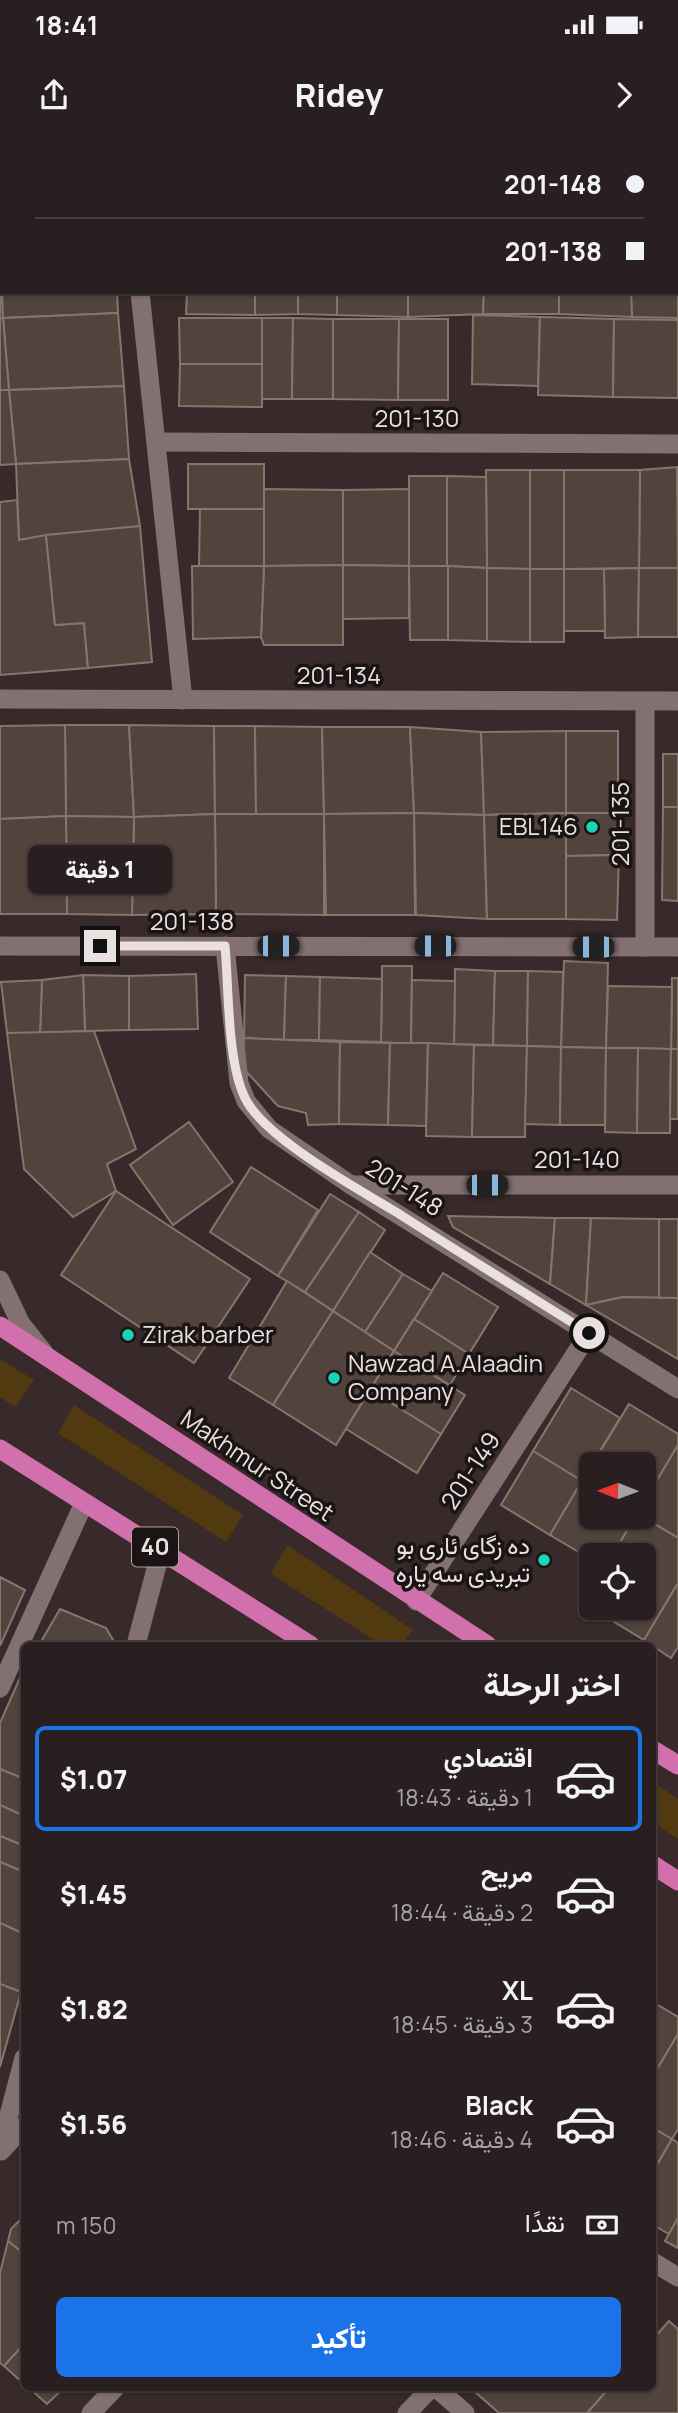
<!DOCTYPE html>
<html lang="ar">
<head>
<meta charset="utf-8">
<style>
	:root { --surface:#2a1f20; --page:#362c2d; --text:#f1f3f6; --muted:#a5a2a5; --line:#463d3e; --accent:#1a73e8 }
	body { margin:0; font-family:Manrope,Vazirmatn,sans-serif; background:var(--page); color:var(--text); direction:rtl; height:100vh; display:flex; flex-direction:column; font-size:26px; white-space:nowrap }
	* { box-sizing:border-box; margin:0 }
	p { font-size:23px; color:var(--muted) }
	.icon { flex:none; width:38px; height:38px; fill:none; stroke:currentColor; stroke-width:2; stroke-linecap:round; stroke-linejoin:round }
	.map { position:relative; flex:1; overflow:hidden; direction:ltr }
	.side { position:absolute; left:21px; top:1502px; width:635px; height:749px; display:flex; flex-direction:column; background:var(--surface); border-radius:10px; box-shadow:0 2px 5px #0004,0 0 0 2px var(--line); direction:rtl }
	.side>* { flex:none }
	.top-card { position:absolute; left:0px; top:0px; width:679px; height:154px; box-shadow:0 2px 5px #0004,0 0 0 2px var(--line); direction:rtl; display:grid; align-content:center; height:154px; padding:0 35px; background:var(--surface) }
	.needle { width:46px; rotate:271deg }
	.buttons { position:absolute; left:579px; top:1312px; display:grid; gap:14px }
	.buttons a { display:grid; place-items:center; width:77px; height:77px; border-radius:10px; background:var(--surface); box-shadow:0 2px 5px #0004,0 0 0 2px var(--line); font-size:35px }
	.end { position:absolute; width:32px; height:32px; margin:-16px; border:9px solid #eae0e0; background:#111; box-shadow:0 0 0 4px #111 }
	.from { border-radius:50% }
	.bubble { position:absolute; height:49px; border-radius:10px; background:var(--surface); box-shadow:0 2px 5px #0004,0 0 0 2px var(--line); font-size:23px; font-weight:800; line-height:49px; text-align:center; direction:rtl }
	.car { position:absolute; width:21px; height:42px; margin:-21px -10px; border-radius:9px; box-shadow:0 0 5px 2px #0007; background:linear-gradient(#222 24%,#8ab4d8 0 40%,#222 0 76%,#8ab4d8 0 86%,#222 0) }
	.top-card b { display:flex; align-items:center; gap:24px; height:66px; font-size:26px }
	.top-card b+b { border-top:2px solid var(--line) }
	.top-card i { width:18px; height:18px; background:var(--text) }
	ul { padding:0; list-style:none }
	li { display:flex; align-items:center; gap:21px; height:105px; margin:0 14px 10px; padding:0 21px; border:4px solid transparent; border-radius:10px }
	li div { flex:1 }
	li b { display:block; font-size:26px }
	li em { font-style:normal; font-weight:800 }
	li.active { border-color:var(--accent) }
	li>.icon { width:63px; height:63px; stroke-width:1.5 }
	h2 { padding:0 35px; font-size:32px; line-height:84px }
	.pay { display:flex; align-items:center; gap:18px; height:77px; padding:0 35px; font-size:26px }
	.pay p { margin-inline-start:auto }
	.cta { display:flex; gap:14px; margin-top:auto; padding:14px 35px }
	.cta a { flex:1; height:80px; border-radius:10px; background:var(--accent); color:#fff; font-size:28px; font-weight:800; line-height:80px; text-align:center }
	.status { display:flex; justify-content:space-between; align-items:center; height:49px; padding:0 35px; background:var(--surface); direction:ltr }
	.status svg { height:19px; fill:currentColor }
	header { display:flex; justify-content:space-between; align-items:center; height:91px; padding:0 35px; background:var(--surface); font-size:32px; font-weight:800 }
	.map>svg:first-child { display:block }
	.green { fill:#513a10 }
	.building { fill:#52443d; stroke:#84756d; stroke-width:2 }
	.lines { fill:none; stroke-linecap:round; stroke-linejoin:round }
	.minor { stroke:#837172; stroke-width:19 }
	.tertiary { stroke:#837172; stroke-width:19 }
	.trunk { stroke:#d270ad; stroke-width:19 }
	.route { stroke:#eae0e0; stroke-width:9 }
	.poi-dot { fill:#17d5b3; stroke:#1b1414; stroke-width:2.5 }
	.labels { text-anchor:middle; stroke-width:7; stroke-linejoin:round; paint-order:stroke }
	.shield { fill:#1b1414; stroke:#aca3a3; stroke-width:2 }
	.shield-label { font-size:23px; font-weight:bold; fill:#eae0e0 }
	.street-label { font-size:24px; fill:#eae0e0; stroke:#1b1414 }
	.poi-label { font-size:24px; fill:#eae0e0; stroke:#1b1414; text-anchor:end }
</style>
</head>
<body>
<div class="status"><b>18:41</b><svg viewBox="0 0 49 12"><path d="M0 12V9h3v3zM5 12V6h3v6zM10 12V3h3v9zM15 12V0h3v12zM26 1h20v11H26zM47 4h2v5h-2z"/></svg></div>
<header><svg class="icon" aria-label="forward" viewBox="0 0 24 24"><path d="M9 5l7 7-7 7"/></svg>Ridey<svg class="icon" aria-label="share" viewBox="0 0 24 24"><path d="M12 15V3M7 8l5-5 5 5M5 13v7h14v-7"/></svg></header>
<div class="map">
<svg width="678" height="2273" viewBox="0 0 678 2273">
	<rect width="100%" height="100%" fill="#38292a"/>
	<g class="green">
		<polygon points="0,1219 34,1240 15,1267 0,1257"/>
		<polygon points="74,1265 243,1375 226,1402 58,1293"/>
		<polygon points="287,1405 413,1490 401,1505 382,1505 271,1434"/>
		<polygon points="653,1642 678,1659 678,1699 653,1682"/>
	</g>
	<g class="building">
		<polygon points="0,0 110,0 110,2 2,2 0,38"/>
		<rect x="135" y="0" width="89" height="2"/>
		<rect x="224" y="0" width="74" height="2"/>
		<polygon points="298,0 370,0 369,2"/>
		<polygon points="370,0 446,0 446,2 369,2"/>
		<rect x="446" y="0" width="80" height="2"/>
		<polygon points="678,77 678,178 632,177 631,152 677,152"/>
		<polygon points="0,106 3,178 0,178"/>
		<polygon points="2,152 117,152 118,173 3,178"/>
		<polygon points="187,152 255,152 255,175 186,174"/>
		<polygon points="255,152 298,152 298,174 255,175"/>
		<polygon points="298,152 337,152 337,175 298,174"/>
		<polygon points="337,152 408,152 408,177 337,175"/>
		<polygon points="408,152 484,152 483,174 408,177"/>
		<polygon points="484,152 559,152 559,174 483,174"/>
		<polygon points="559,152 631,152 632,177 559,174"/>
		<polygon points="118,173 124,246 9,250 3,178"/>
		<polygon points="473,175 540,177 538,246 472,244"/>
		<polygon points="540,177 614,179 613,257 538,255"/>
		<polygon points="0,178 3,178 9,250 0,250"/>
		<polygon points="179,178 262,178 262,224 180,224"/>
		<polygon points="262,178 293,178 292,259 262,259"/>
		<polygon points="293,178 333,179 333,259 292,259"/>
		<polygon points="333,179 399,179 398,260 333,259"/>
		<polygon points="399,179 448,179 448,260 398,260"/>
		<polygon points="614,179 678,180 678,258 613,257"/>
		<polygon points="180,224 262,224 262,267 179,266"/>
		<polygon points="124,246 129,319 16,324 9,250"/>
		<polygon points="0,250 9,250 16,324 0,325"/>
		<polygon points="129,319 140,386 19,400 16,324"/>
		<rect x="188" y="324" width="76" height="45"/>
		<polygon points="677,327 678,428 639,428 640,330"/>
		<polygon points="486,330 530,330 530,429 487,428"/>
		<rect x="530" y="330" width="34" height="99"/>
		<polygon points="564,330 640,330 639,428 564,429"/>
		<rect x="409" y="336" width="38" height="90"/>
		<polygon points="447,336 486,337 487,428 447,426"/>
		<polygon points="264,349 343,350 343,425 264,426"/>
		<polygon points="409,349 409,426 343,425 343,350"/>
		<polygon points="17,360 19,400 46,395 55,485 84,483 88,528 0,535 0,362"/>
		<polygon points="200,369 264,369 264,426 199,426"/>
		<polygon points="140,386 152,522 88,528 84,483 55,485 46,395"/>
		<polygon points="343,425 343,505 264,505 261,497 264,426"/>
		<polygon points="343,425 409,426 409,478 343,479"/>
		<polygon points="192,426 264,426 261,497 193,499"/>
		<polygon points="409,426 448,426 448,500 410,500"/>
		<polygon points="448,426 487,428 487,501 448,500"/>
		<polygon points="487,428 530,429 530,502 487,501"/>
		<polygon points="639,428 638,497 605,498 604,429"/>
		<polygon points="639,428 678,428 678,497 638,497"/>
		<rect x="530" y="429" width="34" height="73"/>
		<polygon points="564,429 604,429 605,491 564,491"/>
		<polygon points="65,585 129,585 134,677 66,676"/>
		<polygon points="65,585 66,676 0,679 0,586"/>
		<polygon points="129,585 214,586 215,674 134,677"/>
		<polygon points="214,586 255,586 256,674 215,674"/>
		<polygon points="255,586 322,587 324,674 256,674"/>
		<polygon points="322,587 410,587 414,673 324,674"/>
		<polygon points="410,587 481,592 484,675 414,673"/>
		<polygon points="566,591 566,673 484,675 481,592"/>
		<rect x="566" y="591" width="52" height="82"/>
		<rect x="663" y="614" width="15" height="53"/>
		<polygon points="663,667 678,667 678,761 662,760"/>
		<polygon points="414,673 484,675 487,779 416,775"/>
		<polygon points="414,673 415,775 326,775 324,674"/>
		<polygon points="566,673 618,673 619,715 566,716"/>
		<polygon points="566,673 566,779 487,779 484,675"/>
		<polygon points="215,674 324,674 324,775 216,774"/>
		<polygon points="215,674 216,774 132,775 134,677"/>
		<polygon points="66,676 134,677 132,775 67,774"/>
		<polygon points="66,676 67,774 0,774 0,679"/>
		<polygon points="619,715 617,780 566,779 566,716"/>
		<polygon points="564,821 608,823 606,908 561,907"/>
		<polygon points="382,826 412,826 411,904 381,902"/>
		<polygon points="455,829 495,831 493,905 454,904"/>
		<polygon points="495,831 528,831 527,906 493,905"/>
		<polygon points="528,831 563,832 561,907 527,906"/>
		<polygon points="196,834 198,889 129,890 129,836"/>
		<polygon points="83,835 129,836 129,890 85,891"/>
		<polygon points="83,835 85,891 40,893 42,840"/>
		<polygon points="245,835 286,836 284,900 244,898"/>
		<polygon points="286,836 320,837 319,900 284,900"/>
		<polygon points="320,837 382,839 381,902 319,900"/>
		<polygon points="672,838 678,838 678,909 671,909"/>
		<polygon points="42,840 40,893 7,893 1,842"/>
		<polygon points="412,840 455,841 454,904 411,904"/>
		<polygon points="608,846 672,847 671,909 606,908"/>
		<polygon points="94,891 136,1009 107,1024 116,1051 73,1077 24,1029 7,893"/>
		<polygon points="244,898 340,902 339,984 308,985 306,973 278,966 242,927"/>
		<polygon points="340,902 390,903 388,985 339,984"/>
		<polygon points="390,903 428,903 426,986 388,985"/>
		<polygon points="428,903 474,905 472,997 426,996"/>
		<polygon points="474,905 527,906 525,997 472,997"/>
		<polygon points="527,906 561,907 560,985 525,984"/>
		<polygon points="561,907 606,908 605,985 560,985"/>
		<polygon points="606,908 638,908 637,993 605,992"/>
		<polygon points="638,908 671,909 670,993 637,993"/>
		<polygon points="671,909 678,909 678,979 670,979"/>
		<polygon points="189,982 233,1042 173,1085 130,1025"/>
		<polygon points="251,1027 318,1070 278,1136 210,1092"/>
		<polygon points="116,1051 250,1139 194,1223 61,1135"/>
		<polygon points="330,1054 359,1072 305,1152 278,1136"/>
		<polygon points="359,1072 385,1090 333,1171 305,1152"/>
		<polygon points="448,1076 555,1078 550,1144 453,1087"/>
		<polygon points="555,1078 591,1078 586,1165 550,1144"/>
		<polygon points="591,1078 659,1079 659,1158 623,1157 586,1165"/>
		<rect x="659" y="1079" width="19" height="79"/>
		<polygon points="370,1112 403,1134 365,1192 333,1171"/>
		<polygon points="443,1133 498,1167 469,1214 414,1179"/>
		<polygon points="403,1134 432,1151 394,1211 365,1192"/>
		<polygon points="287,1141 333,1171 273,1265 229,1238"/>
		<polygon points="623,1157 678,1158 678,1219 586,1165"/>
		<polygon points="333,1171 394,1211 336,1305 273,1265"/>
		<polygon points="414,1179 469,1214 450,1245 394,1211"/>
		<polygon points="394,1211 465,1255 441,1294 370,1250"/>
		<polygon points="571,1248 620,1278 582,1341 533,1311"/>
		<polygon points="370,1250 441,1294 417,1333 346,1289"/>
		<polygon points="629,1264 678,1294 678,1305 644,1362 644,1325 592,1325"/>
		<polygon points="678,1305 678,1398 643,1377 644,1362"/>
		<polygon points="533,1311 582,1341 550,1395 501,1365"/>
		<polygon points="582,1341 592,1346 592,1377 635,1377 612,1416 592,1416 592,1420 550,1395"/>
		<polygon points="635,1377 643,1377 678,1398 678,1443 644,1500 583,1463 592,1449 592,1468 644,1468 644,1416 612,1416"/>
		<polygon points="0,1437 25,1450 0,1506"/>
		<polygon points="678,1443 678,1507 671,1518 644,1500"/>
		<polygon points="60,1469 106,1488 116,1505 39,1505"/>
		<polygon points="22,1533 24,1534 24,1639 0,1629 0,1583"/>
		<polygon points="0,1629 24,1639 24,1676 0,1665"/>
		<polygon points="0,1665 24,1676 24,1706 0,1696"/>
		<polygon points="0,1696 24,1706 24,1732 0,1722"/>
		<polygon points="0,1722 24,1732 24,1794 0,1783"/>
		<polygon points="0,1783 24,1794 24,1837 21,1852 0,1844"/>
		<polygon points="0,1844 21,1852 0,1927"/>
		<polygon points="653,1862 678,1877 678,1894 653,1936"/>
		<polygon points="678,1894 678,1989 672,1999 653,1988 653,1936"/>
		<polygon points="653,1988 672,1999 653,2031"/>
		<polygon points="672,1999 678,2003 678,2078 669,2094 653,2085 653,2032"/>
		<polygon points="24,2076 24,2114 8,2101 11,2089"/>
		<polygon points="678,2078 678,2108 665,2101"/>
		<polygon points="8,2101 24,2114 24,2204 4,2226 0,2223 0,2133"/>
		<polygon points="669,2181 678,2189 678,2273 587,2273 610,2247 653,2247 653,2199"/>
		<polygon points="24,2204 24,2244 4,2226"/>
		<polygon points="28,2247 65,2247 47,2264"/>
		<polygon points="477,2247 610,2247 587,2273 499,2273 474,2251"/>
	</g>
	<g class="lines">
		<g class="minor">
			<polyline points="123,0 123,2"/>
			<polyline points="677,63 678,63"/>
			<polyline points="140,152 183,560"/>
			<polyline points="156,302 678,304"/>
			<polyline points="0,559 678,561"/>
			<polyline points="645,561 645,807"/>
			<polyline points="0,806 678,807"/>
			<polyline points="225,806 239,943 246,961 269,989 351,1045 678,1249"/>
			<polyline points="351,1045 678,1045"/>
			<polyline points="416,1461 589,1193"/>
			<polyline points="136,1505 161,1410"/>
			<polyline points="0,1548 84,1363"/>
			<polyline points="0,2009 24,1918"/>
			<polyline points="1,2011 24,1986"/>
			<polyline points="653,2122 678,2137"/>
			<polyline points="435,2247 465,2273"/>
			<polyline points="91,2273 116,2247"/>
			<polyline points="407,2273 432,2247"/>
		</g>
		<polyline class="tertiary" points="0,1140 21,1184 44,1213"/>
		<g class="trunk">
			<polyline points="0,1186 487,1505"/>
			<polyline points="0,1309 310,1505"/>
			<polyline points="653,1610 678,1625"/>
			<polyline points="653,1725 678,1741"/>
		</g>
	</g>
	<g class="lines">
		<path class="route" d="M100,806h125c4,43 2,115 20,152 19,40 112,90 151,114 64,41 129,81 193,121"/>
	</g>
	<g class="poi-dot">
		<circle cx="592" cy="687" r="7"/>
		<circle cx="128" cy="1195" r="7"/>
		<circle cx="334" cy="1238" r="7"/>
		<circle cx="544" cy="1420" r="7"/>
	</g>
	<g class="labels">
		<rect class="shield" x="132" y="1387.5" width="46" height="39" rx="5"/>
		<g class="shield-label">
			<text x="155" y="1415">40</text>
		</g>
		<g class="street-label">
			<text x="417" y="287">201-130</text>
			<text x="339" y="544">201-134</text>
			<text transform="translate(621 684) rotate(-90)" y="8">201-135</text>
			<text x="192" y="790">201-138</text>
			<text x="577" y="1028">201-140</text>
			<text transform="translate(404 1048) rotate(32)" y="8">201-148</text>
			<text transform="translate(257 1326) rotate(34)" y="8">Makhmur Street</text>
			<text transform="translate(471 1331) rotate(-57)" y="8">201-149</text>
		</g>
		<g class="poi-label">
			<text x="578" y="695">EBL146</text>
			<text x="142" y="1203" text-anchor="start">Zirak barber</text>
			<text x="348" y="1232" text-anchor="start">Nawzad A.Alaadin<tspan x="348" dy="28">Company</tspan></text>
			<text x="530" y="1414">ده زگاى ئاری بو<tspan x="530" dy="28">تبریدی سە یارە</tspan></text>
		</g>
	</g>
</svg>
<div class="buttons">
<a><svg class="needle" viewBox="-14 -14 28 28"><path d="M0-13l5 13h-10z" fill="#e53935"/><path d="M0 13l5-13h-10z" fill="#a5a2a5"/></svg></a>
<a><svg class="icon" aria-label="locate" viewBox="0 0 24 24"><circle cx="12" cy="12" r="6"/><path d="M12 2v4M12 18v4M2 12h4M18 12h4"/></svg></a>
</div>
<i class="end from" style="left:589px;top:1193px"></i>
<i class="end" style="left:100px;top:806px"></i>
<div class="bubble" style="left:28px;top:705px;width:144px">1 دقيقة</div>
<i class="car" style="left:278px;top:806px;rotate:90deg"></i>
<i class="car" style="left:435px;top:806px;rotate:270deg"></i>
<i class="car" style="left:593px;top:807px;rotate:270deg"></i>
<i class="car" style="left:487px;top:1045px;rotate:90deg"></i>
<div class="top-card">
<b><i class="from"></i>201-148</b>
<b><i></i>201-138</b>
</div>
<section class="side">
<h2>اختر الرحلة</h2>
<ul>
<li class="active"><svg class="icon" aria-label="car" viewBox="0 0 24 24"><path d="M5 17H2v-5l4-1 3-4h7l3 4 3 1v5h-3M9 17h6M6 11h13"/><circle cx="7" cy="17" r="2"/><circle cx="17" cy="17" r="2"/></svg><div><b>اقتصادي</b><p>1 دقيقة · 18:43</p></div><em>$1.07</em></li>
<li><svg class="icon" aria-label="car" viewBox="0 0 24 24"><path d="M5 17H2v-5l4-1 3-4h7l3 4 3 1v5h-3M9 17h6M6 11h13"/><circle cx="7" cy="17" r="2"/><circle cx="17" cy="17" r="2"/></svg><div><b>مريح</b><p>2 دقيقة · 18:44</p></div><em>$1.45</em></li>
<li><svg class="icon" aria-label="car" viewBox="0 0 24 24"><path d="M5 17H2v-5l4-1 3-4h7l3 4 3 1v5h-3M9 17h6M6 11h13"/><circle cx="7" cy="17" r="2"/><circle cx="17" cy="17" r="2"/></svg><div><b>XL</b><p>3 دقيقة · 18:45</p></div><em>$1.82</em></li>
<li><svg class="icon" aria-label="car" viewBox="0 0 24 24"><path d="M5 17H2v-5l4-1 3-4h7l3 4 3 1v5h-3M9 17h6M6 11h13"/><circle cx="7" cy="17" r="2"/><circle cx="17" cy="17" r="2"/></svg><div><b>Black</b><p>4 دقيقة · 18:46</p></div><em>$1.56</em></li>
</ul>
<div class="pay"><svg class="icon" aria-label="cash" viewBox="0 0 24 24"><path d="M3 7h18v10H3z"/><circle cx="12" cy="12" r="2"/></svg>نقدًا<p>150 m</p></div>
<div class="cta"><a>تأكيد</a></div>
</section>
</div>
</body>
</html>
